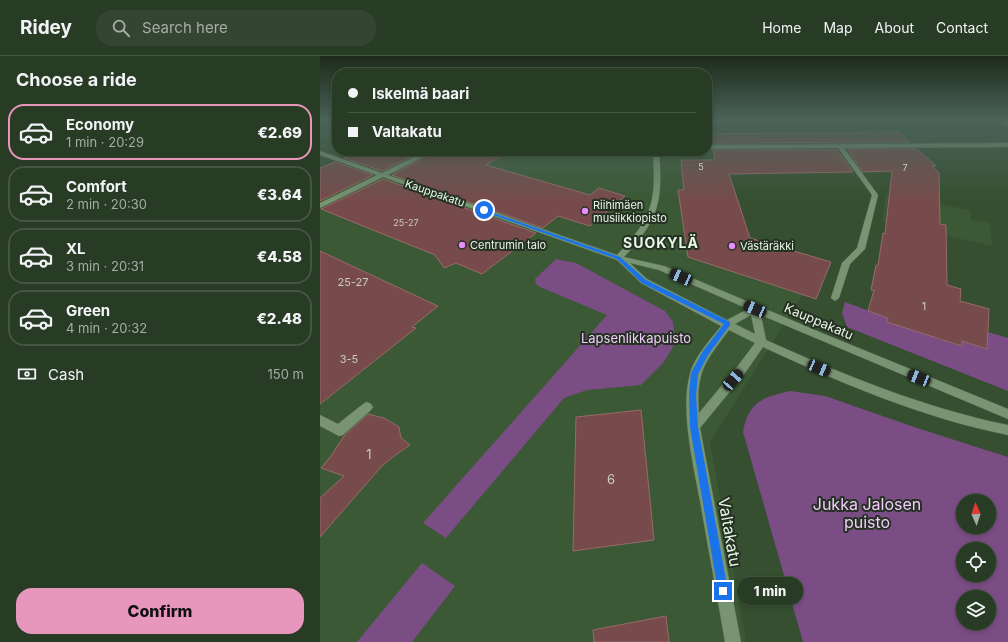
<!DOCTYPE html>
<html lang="en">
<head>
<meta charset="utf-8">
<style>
	:root { --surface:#283b24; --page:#344631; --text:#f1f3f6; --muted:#a5ada6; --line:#445541; --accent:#e797bd }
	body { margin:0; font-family:Inter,sans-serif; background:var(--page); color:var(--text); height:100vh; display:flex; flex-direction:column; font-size:15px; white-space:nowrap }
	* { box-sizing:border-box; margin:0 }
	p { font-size:13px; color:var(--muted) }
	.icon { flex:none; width:22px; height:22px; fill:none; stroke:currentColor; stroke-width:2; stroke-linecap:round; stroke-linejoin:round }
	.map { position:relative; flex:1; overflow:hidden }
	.drawer { display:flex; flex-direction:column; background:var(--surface); width:320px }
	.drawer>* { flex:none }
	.banner { position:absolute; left:12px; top:12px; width:380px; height:88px; border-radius:16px; box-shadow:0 2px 6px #0003,0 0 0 1px var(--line); display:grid; align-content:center; height:88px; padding:0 16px; background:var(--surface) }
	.needle { width:26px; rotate:357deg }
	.fabs { position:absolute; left:636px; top:438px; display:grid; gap:8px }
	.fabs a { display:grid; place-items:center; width:40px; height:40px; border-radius:50%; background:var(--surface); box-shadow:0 2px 6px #0003,0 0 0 1px var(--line); font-size:20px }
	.end { position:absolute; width:18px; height:18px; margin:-9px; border:5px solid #1a73e8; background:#fff; box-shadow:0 0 0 2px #fff }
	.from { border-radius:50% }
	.bubble { position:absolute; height:28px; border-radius:14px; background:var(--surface); box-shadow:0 2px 6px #0003,0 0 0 1px var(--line); font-size:13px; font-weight:800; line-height:28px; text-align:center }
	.car { position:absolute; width:12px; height:24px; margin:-12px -6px; border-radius:5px; box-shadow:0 0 3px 1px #0007; background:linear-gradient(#222 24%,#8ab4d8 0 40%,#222 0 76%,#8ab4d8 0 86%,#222 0) }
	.banner b { display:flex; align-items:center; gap:14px; height:38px; font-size:15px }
	.banner b+b { border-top:1px solid var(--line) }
	.banner i { width:10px; height:10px; background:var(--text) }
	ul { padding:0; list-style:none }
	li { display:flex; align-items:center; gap:12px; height:56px; margin:0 8px 6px; padding:0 8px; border:2px solid var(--line); border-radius:16px }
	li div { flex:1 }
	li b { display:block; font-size:15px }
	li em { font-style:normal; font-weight:800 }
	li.selected { border-color:var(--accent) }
	li>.icon { width:36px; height:36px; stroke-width:1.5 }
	h2 { padding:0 16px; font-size:18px; line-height:48px }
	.pay { display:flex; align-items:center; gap:10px; height:44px; padding:0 16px; font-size:15px }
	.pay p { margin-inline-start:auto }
	.cta { display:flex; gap:8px; margin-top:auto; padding:8px 16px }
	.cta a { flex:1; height:46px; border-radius:16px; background:var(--accent); color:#111; font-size:16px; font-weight:800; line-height:46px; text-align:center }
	header { display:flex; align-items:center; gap:24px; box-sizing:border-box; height:56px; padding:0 20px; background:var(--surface); border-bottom:1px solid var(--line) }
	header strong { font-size:19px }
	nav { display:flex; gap:22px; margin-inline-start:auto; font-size:14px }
	.search { width:280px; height:36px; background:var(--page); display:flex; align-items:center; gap:10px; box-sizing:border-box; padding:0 14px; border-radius:16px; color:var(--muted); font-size:15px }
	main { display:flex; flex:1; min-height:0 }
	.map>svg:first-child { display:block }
	.built { fill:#3b5934 }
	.green { fill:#7b4d85; fill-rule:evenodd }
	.building { fill:#774b4b; stroke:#986b6a }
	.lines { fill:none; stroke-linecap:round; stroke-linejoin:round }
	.minor-casing { stroke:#556b50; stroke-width:1 }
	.minor { fill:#789472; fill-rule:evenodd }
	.route { fill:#1a73e8 }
	.poi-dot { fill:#e98dfe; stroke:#253123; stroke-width:1.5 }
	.labels { text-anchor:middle; stroke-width:4; stroke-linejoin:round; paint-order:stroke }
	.far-number-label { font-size:9px; fill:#cbccbe }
	.far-street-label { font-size:11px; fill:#e7f7e4; stroke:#253123 }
	.far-poi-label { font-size:11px; fill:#e7f7e4; stroke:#253123; text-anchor:start }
	.number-label { font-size:11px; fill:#cbccbe }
	.street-label { font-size:13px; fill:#e7f7e4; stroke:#253123 }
	.park-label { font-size:13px; fill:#f2cafb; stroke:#253123 }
	.near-number-label { font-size:13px; fill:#cbccbe }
	.far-district-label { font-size:14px; font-weight:bold; letter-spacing:1px; fill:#e7f7e4; stroke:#253123 }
	.near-park-label { font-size:16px; fill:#f2cafb; stroke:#253123 }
	.near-street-label { font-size:16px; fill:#e7f7e4; stroke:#253123 }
</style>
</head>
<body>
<header>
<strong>Ridey</strong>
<div class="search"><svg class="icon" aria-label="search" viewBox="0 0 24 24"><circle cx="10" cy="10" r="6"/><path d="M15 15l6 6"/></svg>Search here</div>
<nav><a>Home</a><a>Map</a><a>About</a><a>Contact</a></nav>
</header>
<main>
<section class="drawer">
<h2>Choose a ride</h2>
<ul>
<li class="selected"><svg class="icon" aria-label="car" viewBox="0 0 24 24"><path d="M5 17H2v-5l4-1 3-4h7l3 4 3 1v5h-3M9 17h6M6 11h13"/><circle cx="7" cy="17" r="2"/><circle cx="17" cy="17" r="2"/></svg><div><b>Economy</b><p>1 min · 20:29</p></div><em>€2.69</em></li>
<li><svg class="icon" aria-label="car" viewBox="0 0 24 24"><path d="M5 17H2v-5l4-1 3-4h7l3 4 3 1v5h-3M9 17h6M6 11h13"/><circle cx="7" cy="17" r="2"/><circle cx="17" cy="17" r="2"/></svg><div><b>Comfort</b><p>2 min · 20:30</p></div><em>€3.64</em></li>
<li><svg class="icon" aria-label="car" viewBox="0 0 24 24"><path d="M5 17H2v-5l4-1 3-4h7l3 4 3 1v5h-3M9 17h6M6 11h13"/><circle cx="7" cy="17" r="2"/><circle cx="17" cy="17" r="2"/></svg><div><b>XL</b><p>3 min · 20:31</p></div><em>€4.58</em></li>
<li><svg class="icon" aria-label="car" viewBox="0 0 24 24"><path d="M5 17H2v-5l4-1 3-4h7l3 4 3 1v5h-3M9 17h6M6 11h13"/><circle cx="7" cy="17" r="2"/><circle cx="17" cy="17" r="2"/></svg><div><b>Green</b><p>4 min · 20:32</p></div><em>€2.48</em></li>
</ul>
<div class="pay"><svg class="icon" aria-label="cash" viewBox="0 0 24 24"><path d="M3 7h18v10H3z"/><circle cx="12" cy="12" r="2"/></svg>Cash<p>150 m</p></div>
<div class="cta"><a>Confirm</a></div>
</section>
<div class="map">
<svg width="688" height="586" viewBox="0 0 688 586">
	<rect width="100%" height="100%" fill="#354f30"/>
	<g class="built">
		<polygon points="92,95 377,95 403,193 494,220 390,386 426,586 0,586 0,139"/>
		<polygon points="566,138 650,154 651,164 669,167 673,190 562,166"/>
	</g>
	<g class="green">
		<polygon points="236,203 256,207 345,255 353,266 355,281 352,293 343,307 321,329 267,334 244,342 126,482 103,467 287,259 220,231 216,228 215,223"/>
		<polygon points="525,246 568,262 567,266 592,274 616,277 615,282 641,290 642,285 667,293 668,276 688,282 688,335 527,271 522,257"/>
		<path d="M470,335l35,5 92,32 91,29v185h-205l-60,-210c5,-30 20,-35 47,-41zM643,445h26v26h-26zM643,493h26v26h-26zM643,541h26v26h-26z"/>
		<polygon points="102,507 135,530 92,586 37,586"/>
	</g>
	<g class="building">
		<polygon points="579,76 590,86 391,87 389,78"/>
		<polygon points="527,93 597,93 616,110 612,110 619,117 620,168 626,169 627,229 641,233 640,245 669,253 667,293 642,285 642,290 567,266 568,262 548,255 554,234 551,234 556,209 558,209 563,177 565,178 572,115 543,116"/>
		<polygon points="393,94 517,94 533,116 409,118 430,182 511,206 496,243 368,201 358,134 364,134 361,104 395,104"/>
		<polygon points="39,95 103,95 62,115 24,102"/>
		<polygon points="115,95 190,95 166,109 270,139 279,132 305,140 270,170 238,160 223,172 72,119"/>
		<polygon points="15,106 53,119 0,145 0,112"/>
		<polygon points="63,123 216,177 162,218 136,207 124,212 115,199 1,153"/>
		<polygon points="0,195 118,250 92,271 96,272 0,348"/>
		<polygon points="321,354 334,484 253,495 256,361"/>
		<polygon points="48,358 64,362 79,371 81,382 90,389 74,400 61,411 0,481 0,442 24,420 1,412 11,400 24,380"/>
		<polygon points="346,560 349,586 274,586 273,574"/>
	</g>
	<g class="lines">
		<g class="minor-casing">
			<g id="minor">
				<polygon points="678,64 683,64 688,67 688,71"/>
				<polygon points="688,87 688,91 524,92 558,139 545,193 530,208 519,242 515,245 511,242 522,207 537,192 552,139 518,92 387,93 387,89"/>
				<path d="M0,95l62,22 44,-22h8l-46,24 229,80c36,-38 39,-52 36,-104h6c4,51 0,68 -35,106l40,9 158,67 186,76v10l-247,-104 5,25c78,35 158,68 242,85v10c-85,-17 -167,-52 -245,-88l-18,26 -45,55 41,214h-16c-8,-47 -17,-94 -25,-141 -7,-37 -20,-92 -10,-127 4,-17 21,-35 31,-48l-80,-43 -24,-23 -234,-83 -63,31v-5l57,-28 -57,-20zM310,207l29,7 89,39 -21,11 -80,-41zM431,259l4,19 -20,-10zM409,274l26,13 -18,24 -38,46c-3,-42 6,-51 30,-83z"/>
				<polygon points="47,346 51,348 53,351 51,354 23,379 19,380 0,370 0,359 18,368 43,348"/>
			</g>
		</g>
		<use href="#minor" class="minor"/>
	</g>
	<linearGradient id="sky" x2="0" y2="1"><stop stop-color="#1d2b1a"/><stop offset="0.44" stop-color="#4b6359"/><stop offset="1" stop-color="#4b6359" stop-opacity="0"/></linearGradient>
	<rect width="688" height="146" fill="url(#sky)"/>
	<polygon class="route" points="162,153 300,201 326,224 410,266 410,269 388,299 378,318 376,339 378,371 408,535 407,539 403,540 400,539 398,535 370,371 369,339 371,317 383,295 404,268 322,227 297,203 162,155"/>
	<g class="poi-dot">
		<circle cx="265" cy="155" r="4"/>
		<circle cx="142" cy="189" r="4"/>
		<circle cx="412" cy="190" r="4"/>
	</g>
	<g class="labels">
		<g class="far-number-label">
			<text x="381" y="114">5</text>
			<text x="585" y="115">7</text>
			<text x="86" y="170">25-27</text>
		</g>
		<g class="far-street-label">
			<text transform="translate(115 137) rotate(19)" y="4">Kauppakatu</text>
		</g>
		<g class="far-poi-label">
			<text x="273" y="153">Riihimäen<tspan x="273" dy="13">musiikkiopisto</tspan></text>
			<text x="150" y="193">Centrumin talo</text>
			<text x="420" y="194">Västäräkki</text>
		</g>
		<g class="number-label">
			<text x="33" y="230">25-27</text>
			<text x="604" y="254">1</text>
			<text x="29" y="307">3-5</text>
		</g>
		<g class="street-label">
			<text transform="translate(499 265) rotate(23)" y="5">Kauppakatu</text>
		</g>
		<g class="park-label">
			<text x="316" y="287">Lapsenlikkapuisto</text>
		</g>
		<g class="near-number-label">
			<text x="49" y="403">1</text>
			<text x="291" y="428">6</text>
		</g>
		<g class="far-district-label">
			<text x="341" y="192">SUOKYLÄ</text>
		</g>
		<g class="near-park-label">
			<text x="547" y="454">Jukka Jalosen<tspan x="547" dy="18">puisto</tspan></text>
		</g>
		<g class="near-street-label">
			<text transform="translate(410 476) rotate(80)" y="6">Valtakatu</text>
		</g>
	</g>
</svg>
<div class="fabs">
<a><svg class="needle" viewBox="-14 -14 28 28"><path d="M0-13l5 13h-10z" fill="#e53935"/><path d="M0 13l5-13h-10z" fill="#a5ada6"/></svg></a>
<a><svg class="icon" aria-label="locate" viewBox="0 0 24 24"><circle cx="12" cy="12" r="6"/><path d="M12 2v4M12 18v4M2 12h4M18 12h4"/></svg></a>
<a><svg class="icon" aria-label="layers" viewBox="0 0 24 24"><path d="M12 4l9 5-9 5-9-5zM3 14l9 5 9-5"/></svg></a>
</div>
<i class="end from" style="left:164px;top:154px"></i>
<i class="end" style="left:403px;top:535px"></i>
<div class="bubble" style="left:417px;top:521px;width:66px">1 min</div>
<i class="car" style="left:361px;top:221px;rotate:294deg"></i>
<i class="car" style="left:435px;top:253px;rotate:293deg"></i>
<i class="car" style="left:499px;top:312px;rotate:113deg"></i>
<i class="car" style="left:599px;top:322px;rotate:292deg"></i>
<i class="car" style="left:413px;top:324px;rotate:41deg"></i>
<div class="banner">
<b><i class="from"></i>Iskelmä baari</b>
<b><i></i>Valtakatu</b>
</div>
</div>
</main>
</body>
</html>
